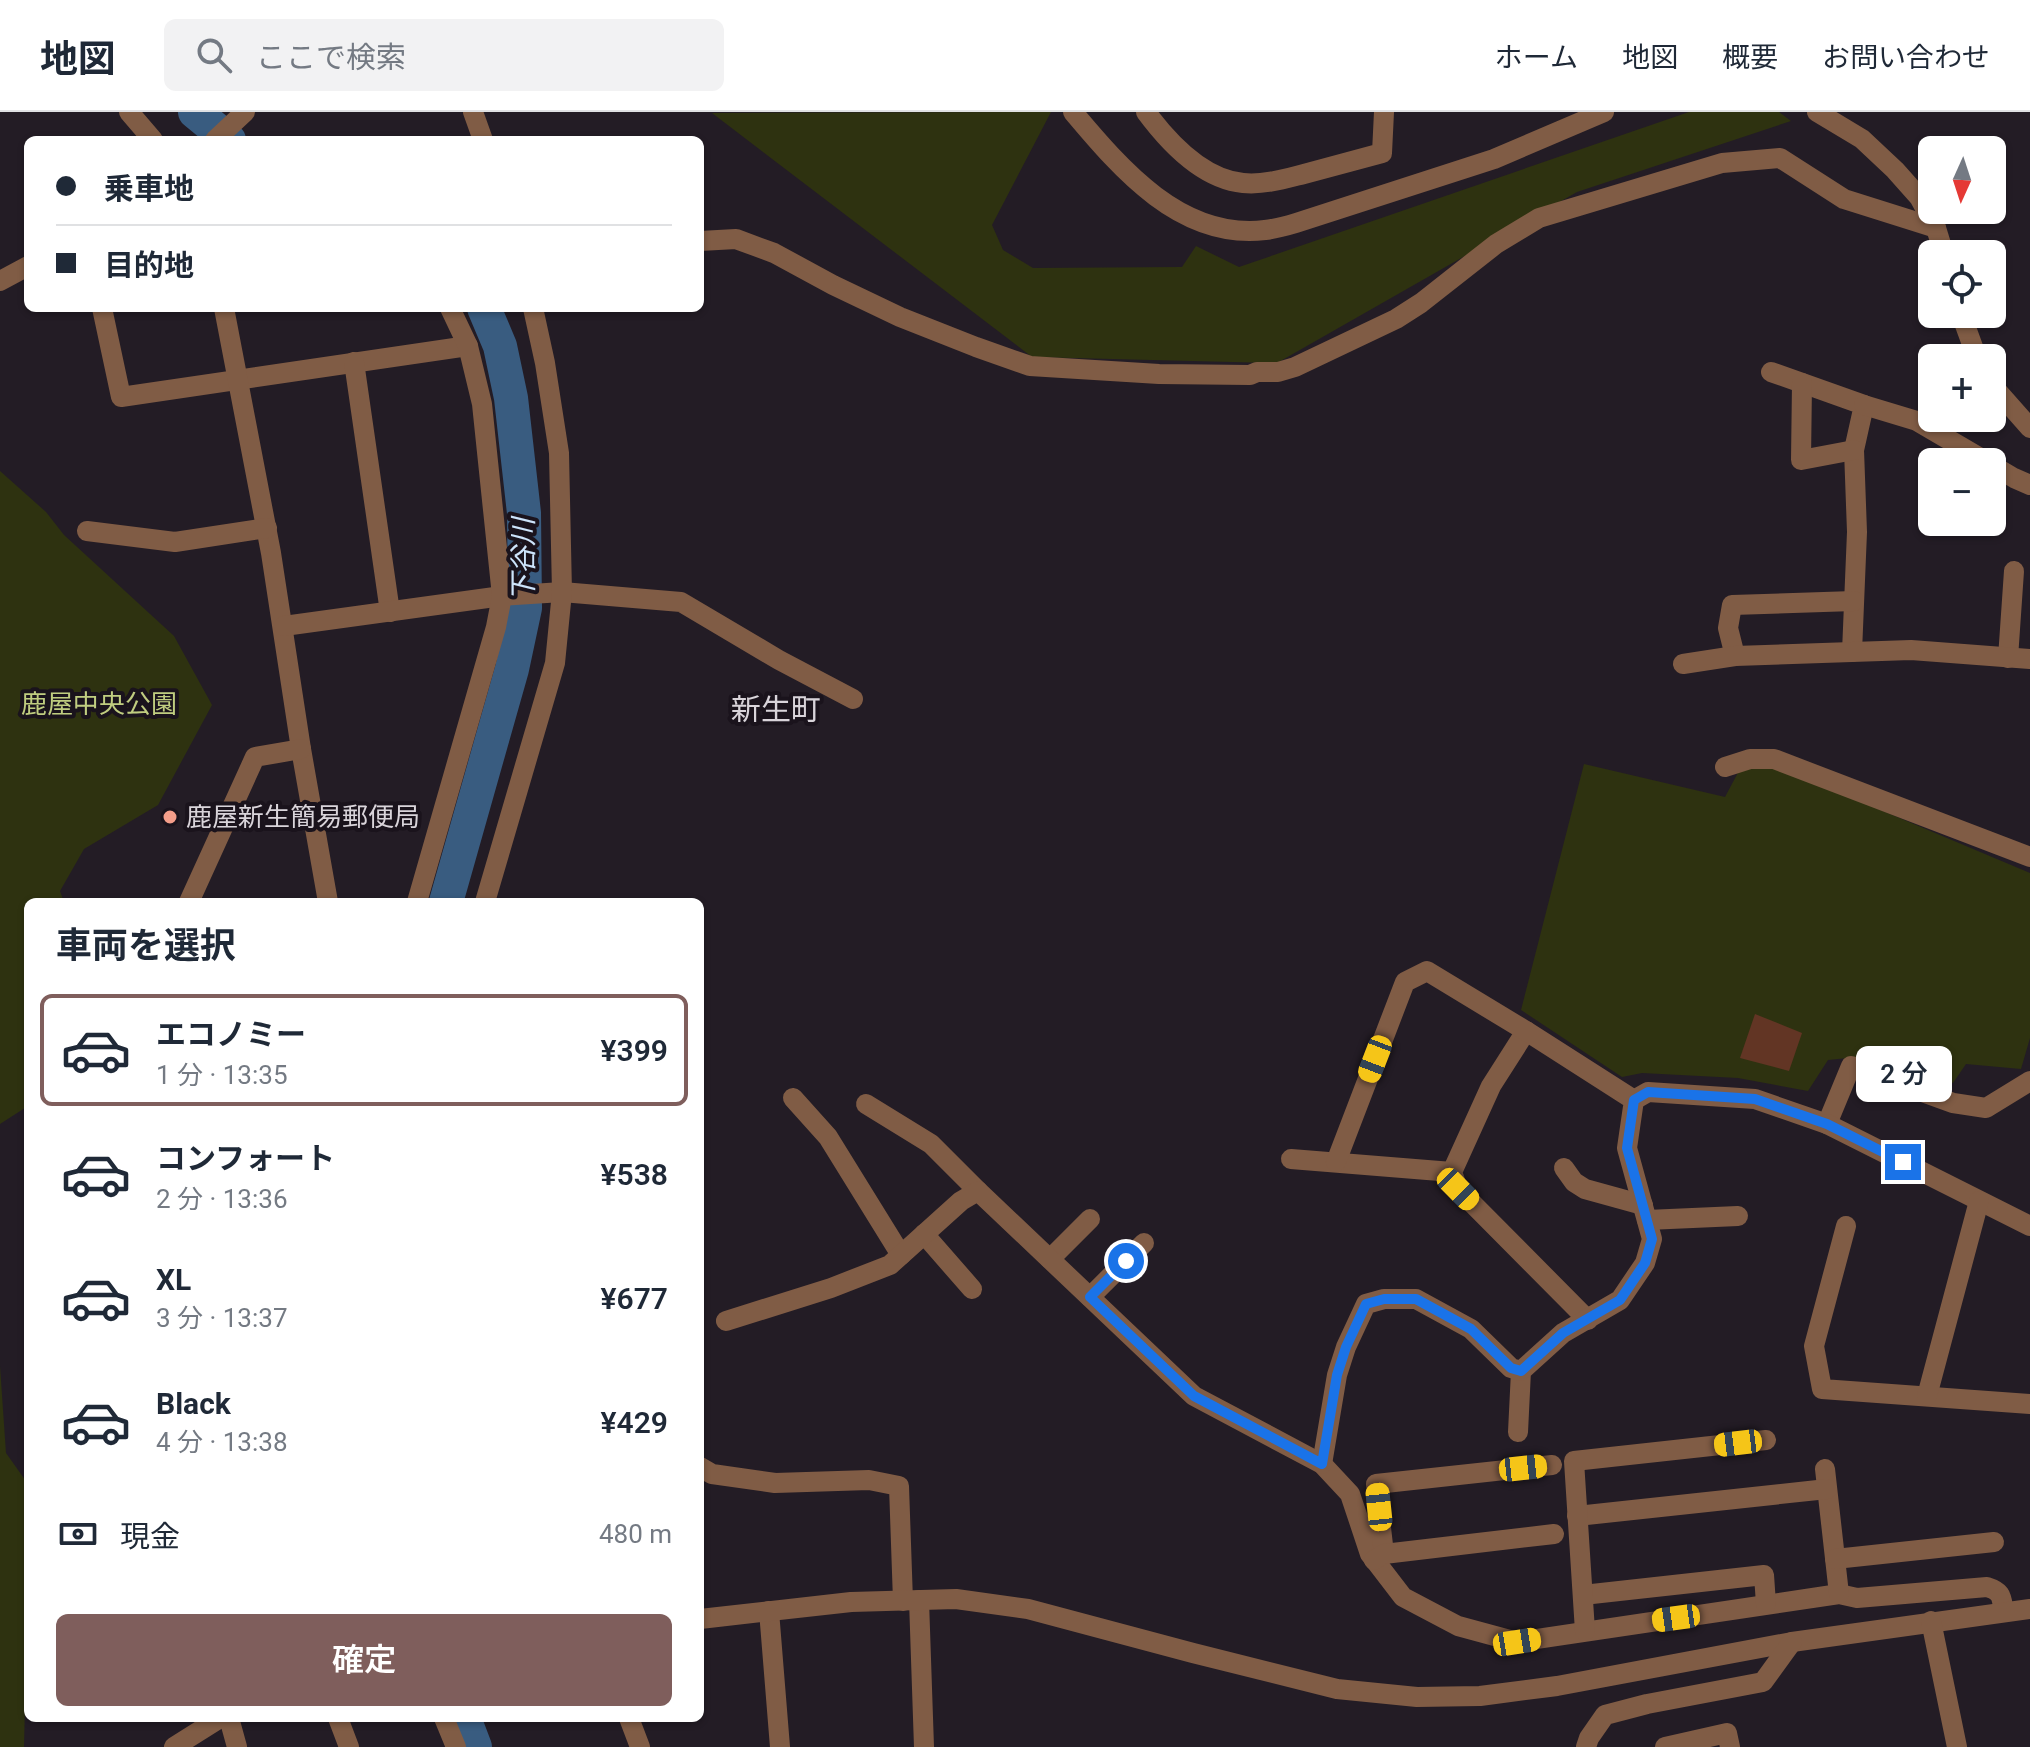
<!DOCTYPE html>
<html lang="ja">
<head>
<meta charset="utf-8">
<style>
	:root { --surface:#fff; --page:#f2f2f3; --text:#1f2937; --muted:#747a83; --line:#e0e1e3; --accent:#7f5e5c }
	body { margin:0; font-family:Roboto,"Noto Sans JP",sans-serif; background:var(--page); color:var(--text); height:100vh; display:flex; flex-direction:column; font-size:30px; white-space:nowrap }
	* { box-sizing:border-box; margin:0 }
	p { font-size:26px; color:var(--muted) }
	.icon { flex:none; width:44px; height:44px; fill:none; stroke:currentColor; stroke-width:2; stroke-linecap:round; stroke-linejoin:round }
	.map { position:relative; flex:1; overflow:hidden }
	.side { position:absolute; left:24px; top:786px; width:680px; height:824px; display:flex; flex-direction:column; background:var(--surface); border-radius:12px; box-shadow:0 2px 6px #0004 }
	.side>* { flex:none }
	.hud { position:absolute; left:24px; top:24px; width:680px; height:176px; border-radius:12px; box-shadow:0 2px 6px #0004; display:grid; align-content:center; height:176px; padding:0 32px; background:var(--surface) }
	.needle { width:52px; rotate:183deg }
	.controls { position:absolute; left:1918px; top:24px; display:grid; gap:16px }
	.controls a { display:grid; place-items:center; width:88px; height:88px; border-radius:12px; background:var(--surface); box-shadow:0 2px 6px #0004; font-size:40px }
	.end { position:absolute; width:36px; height:36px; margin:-18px; border:10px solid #1a73e8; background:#fff; box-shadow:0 0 0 4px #fff }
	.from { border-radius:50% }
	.bubble { position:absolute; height:56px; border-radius:12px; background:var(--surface); box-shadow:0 2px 6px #0004; font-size:26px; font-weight:600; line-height:56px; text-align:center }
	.car { position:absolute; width:24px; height:48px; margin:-24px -12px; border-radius:10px; box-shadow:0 0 6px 2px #0007; background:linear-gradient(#f5c518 24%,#345 0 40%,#f5c518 0 76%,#345 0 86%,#f5c518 0) }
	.hud b { display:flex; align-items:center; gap:28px; height:76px; font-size:30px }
	.hud b+b { border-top:2px solid var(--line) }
	.hud i { width:20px; height:20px; background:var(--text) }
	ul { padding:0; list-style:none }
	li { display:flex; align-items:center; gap:24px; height:112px; margin:0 16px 12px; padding:0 16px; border:4px solid transparent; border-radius:12px }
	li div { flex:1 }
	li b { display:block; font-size:30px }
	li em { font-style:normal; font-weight:600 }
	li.selected { border-color:var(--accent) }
	li>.icon { width:72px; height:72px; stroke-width:1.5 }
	h2 { padding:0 32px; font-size:36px; line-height:96px }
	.pay { display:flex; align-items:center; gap:20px; height:88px; padding:0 32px; font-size:30px }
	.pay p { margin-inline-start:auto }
	.cta { display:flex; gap:16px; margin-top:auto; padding:16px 32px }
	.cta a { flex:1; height:92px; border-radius:12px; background:var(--accent); color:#fff; font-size:32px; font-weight:600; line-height:92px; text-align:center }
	header { display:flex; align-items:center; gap:48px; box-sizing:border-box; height:112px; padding:0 40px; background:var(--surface); border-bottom:2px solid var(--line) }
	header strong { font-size:38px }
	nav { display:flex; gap:44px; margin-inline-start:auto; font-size:28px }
	.search { width:560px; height:72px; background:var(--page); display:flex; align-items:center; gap:20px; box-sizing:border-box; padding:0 28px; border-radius:12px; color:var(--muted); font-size:30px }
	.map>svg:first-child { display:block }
	.green { fill:#2e3210 }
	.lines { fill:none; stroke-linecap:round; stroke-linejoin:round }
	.river { stroke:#395c80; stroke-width:34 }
	.building { fill:#623524 }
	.minor { stroke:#805c45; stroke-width:20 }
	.route { stroke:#1a73e8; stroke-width:10 }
	.poi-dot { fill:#f49e8a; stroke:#1a131c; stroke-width:3 }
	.labels { text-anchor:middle; stroke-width:8; stroke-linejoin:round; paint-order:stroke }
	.park-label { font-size:26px; fill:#c0cd80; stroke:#1a131c }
	.poi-label { font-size:26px; fill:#d9d4da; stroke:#1a131c; text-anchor:start }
	.water-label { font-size:28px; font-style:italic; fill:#cde4fb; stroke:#1a131c }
	.quarter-label { font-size:30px; fill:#d9d4da; stroke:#1a131c }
</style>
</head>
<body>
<header>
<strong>地図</strong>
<div class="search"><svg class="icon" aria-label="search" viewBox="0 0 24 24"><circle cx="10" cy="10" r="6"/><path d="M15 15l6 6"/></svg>ここで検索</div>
<nav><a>ホーム</a><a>地図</a><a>概要</a><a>お問い合わせ</a></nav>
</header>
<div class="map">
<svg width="2030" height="1635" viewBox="0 0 2030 1635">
	<rect width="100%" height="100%" fill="#231c25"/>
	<g class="green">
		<polygon points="1051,0 992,113 1003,138 1033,156 1182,155 1196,134 1239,155 1689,0 1779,0 1791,9 1577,80 1277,251 1032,245 712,1"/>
		<polygon points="0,359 46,400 64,423 174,524 212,593 158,693 84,737 60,779 64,790 28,790 28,994 0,1012"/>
		<polygon points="1769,651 2030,761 2030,926 2021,957 1966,952 1953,971 1858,945 1828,948 1808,979 1738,966 1642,961 1622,965 1521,898 1584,652 1725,685 1741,655"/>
		<polygon points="0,1254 6,1341 28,1372 28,1540 26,1552 24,1635 0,1635"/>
	</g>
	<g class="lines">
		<g class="river">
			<polyline points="195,0 229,28"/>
			<polyline points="446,790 512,557 525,496 524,401 511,286 500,234 484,196"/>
			<polyline points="464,1606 475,1635"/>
		</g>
	</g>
	<polygon class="building" points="1755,902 1802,921 1789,959 1740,946"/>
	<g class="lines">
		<g class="minor">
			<polyline points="129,0 153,28"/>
			<polyline points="473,0 483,28"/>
			<path d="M1073,0c48,57 108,128 192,118 10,-1 21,-4 31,-7l198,-64 110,-47"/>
			<path d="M1146,0c23,31 56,67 97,71 21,2 41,-4 61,-9 26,-7 52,-14 78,-21l2,-41"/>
			<polyline points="1817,0 1862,27 1895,58 1919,85 1936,116 1944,142"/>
			<polyline points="215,28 245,0"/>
			<polyline points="700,129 736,127 774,141 833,173 900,205 976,235 1030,254 1159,262 1250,263 1257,260 1278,260 1295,255 1396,207 1421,191 1496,132 1539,106 1722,51 1780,46 1844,87 1936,116"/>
			<polyline points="0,169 28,154"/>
			<polyline points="102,196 121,285 468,234"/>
			<polyline points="224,196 271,441 301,637 328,790"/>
			<polyline points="1961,202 1977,246"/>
			<polyline points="354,250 390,500"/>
			<polyline points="1771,260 1864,293 1854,338 1857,420 1852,540"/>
			<polyline points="1802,271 1801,348 1854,338"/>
			<polyline points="1992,273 2030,316"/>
			<polyline points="1864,293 1917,309 1987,350"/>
			<polyline points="1992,353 2014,366 2030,373"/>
			<polyline points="87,419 175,430 267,416"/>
			<polyline points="284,514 502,484 562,480 681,490 779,548 853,587"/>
			<polyline points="1735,544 1728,516 1732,493 1854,489"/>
			<polyline points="2008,546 2014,459"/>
			<polyline points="1683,552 1735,544 1911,538 2030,547"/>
			<polyline points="1725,655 1750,647 1774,647 2030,745"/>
			<polyline points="189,790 255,645 301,637"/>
			<polyline points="417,790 496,515 502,484 482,292 468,234 450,196"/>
			<polyline points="485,790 555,551 562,480 559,341 545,251 533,196"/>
			<polyline points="1526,919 1491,974 1452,1060 1458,1077 1588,1208"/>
			<polyline points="793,986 828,1025 901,1143"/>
			<polyline points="1634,988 1648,980 1755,987 1827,1012 1851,954 1953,991 1986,996 2030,969"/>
			<polyline points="866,992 931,1032 978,1079"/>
			<polyline points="1827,1012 2030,1114"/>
			<polyline points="1291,1047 1452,1060"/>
			<polyline points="1336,1050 1405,870 1427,859 1526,919 1634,988 1627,1036 1652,1127 1645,1151 1620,1188 1563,1221 1521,1259 1518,1320"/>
			<polyline points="1564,1056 1574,1070 1585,1077 1643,1093"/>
			<polyline points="1647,1108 1738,1104"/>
			<polyline points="1846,1114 1814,1234 1822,1277 2030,1292"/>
			<polyline points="924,1122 972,1177"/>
			<polyline points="1050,1147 1090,1107"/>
			<polyline points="1090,1185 1144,1131"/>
			<path d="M726,1209l105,-33 59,-23 71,-64 17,-10 216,205 128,68 28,30 20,60 33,43 55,29 59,16 322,-48 18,4 130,-11c16,5 14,10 17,25"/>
			<polyline points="1927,1284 1979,1089"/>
			<polyline points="1322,1352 1337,1263 1346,1235 1366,1192 1384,1187 1416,1187 1471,1217 1511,1256 1521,1259"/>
			<polyline points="700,1355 712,1362 775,1371 869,1368 899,1374 903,1489"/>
			<polyline points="1825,1357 1839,1482"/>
			<polyline points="1577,1404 1827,1377"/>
			<polyline points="1384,1442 1376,1372 1552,1353"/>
			<polyline points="1835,1447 1994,1430"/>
			<polyline points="1374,1448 1384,1442 1554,1422"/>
			<polyline points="1583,1483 1764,1463 1766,1492"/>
			<polyline points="919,1488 924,1635"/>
			<polyline points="769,1499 780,1635"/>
			<polyline points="700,1507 851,1490 956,1487 1028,1497 1193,1541 1337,1577 1417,1585 1480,1584 1557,1574 1792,1530 2030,1497"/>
			<polyline points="1931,1509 1957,1635"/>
			<polyline points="1585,1519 1574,1349 1766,1328"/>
			<polyline points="229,1606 237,1635"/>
			<polyline points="338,1606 349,1635"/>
			<polyline points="444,1606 456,1635"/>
			<polyline points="629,1606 640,1635"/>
			<polyline points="174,1635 220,1606"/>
			<polyline points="1586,1635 1589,1626 1605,1603 1647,1592 1763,1570 1792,1530"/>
			<polyline points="1665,1635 1727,1621 1730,1635"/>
		</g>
	</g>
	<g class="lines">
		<polyline class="route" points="1126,1149 1090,1185 1194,1284 1322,1352 1337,1263 1346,1235 1366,1192 1384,1187 1416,1187 1471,1217 1511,1256 1521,1259 1563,1221 1620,1188 1645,1151 1652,1127 1627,1036 1634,988 1648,980 1755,987 1827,1012 1903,1050"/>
	</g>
	<circle class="poi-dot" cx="170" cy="705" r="8"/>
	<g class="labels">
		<g class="park-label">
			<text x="99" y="601">鹿屋中央公園</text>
		</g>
		<g class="poi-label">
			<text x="186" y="714">鹿屋新生簡易郵便局</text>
		</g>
		<g class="water-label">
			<text transform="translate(523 448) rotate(-90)" y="10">下谷川</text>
		</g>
		<g class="quarter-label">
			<text x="776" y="608">新生町</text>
		</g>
	</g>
</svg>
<div class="controls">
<a><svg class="needle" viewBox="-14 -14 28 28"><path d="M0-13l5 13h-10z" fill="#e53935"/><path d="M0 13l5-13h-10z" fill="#747a83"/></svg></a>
<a><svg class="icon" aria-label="locate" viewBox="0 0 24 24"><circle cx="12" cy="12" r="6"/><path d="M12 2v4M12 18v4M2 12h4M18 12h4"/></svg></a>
<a>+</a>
<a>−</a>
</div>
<i class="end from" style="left:1126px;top:1149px"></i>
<i class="end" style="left:1903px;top:1050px"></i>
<div class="bubble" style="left:1856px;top:934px;width:96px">2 分</div>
<i class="car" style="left:1375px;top:947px;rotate:201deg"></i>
<i class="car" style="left:1458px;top:1077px;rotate:135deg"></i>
<i class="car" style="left:1738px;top:1331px;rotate:263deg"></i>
<i class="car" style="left:1523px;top:1356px;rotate:84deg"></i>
<i class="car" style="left:1379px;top:1395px;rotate:354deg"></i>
<i class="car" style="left:1676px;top:1506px;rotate:262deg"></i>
<i class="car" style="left:1517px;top:1530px;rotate:81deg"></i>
<div class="hud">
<b><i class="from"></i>乗車地</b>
<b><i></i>目的地</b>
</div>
<section class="side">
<h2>車両を選択</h2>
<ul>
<li class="selected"><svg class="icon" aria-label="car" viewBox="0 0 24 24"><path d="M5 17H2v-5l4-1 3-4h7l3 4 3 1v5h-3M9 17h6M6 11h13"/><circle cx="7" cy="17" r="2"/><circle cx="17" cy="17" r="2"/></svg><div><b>エコノミー</b><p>1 分 · 13:35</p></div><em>¥399</em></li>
<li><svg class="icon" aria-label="car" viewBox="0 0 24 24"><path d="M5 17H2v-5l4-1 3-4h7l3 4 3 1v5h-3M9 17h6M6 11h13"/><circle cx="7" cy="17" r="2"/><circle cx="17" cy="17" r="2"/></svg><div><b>コンフォート</b><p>2 分 · 13:36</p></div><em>¥538</em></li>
<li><svg class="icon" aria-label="car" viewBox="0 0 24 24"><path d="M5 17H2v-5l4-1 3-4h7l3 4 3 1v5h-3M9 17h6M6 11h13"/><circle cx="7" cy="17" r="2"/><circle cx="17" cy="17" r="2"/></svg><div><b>XL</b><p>3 分 · 13:37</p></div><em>¥677</em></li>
<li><svg class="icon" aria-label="car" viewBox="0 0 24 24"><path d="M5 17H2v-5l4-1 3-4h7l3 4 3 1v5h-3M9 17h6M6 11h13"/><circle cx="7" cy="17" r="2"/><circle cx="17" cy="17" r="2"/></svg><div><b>Black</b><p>4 分 · 13:38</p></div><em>¥429</em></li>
</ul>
<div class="pay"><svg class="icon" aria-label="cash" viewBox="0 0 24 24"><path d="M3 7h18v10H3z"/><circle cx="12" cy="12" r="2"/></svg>現金<p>480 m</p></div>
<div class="cta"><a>確定</a></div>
</section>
</div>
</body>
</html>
